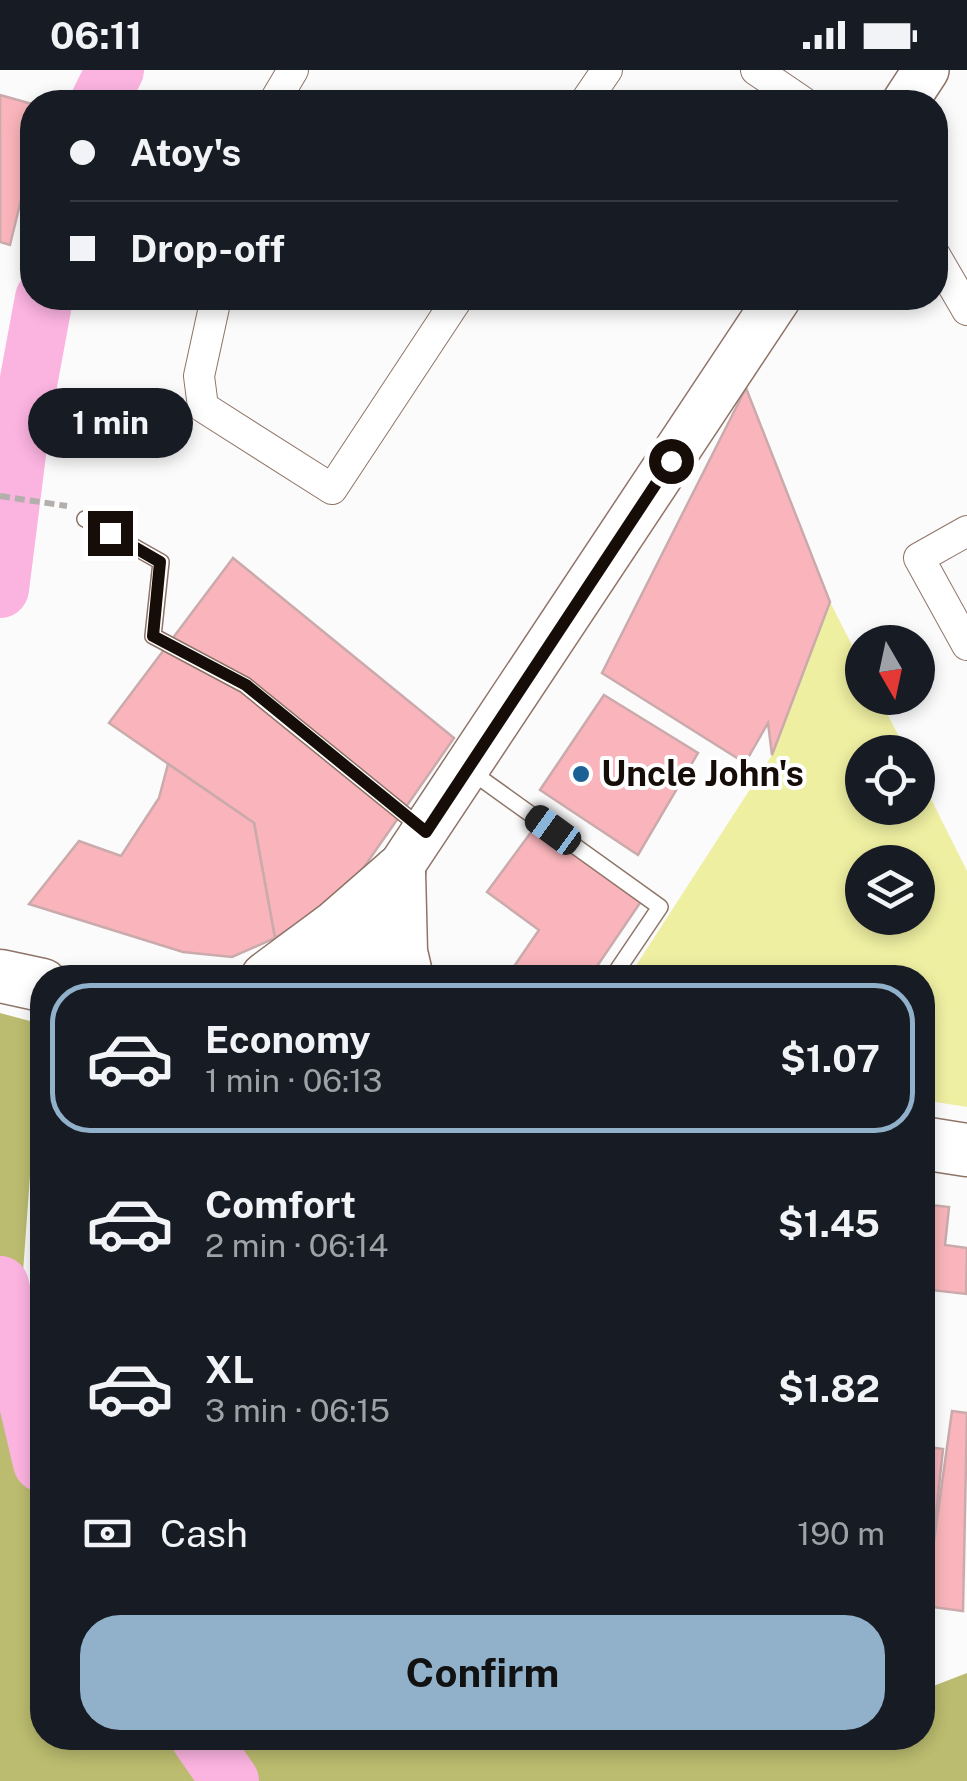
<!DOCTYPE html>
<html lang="en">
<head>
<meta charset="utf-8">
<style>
	:root { --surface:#171b24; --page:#242831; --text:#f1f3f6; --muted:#9ea1a6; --line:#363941; --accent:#91b1cb }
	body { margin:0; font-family:"Public Sans",sans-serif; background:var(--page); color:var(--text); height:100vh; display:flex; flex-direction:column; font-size:38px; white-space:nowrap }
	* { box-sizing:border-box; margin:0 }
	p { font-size:32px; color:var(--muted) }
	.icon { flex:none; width:55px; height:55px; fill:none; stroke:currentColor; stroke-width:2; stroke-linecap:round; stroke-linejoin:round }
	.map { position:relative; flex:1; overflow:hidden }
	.sheet { position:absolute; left:30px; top:895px; width:905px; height:785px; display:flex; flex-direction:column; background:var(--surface); border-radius:40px; box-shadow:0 5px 15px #0003 }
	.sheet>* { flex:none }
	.top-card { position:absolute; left:20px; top:20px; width:928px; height:220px; border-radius:40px; box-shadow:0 5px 15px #0003; display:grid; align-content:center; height:220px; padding:0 50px; background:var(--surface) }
	.needle { width:65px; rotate:171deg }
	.buttons { position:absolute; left:845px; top:555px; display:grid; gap:20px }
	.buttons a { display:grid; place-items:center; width:90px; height:90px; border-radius:50%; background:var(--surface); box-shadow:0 5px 15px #0003; font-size:50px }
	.end { position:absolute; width:45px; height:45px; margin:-22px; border:12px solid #170d08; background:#fff; box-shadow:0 0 0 5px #fff }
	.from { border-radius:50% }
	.bubble { position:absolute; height:70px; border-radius:35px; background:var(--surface); box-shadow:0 5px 15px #0003; font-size:32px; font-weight:700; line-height:70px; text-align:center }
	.car { position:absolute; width:30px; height:60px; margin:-30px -15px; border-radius:12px; box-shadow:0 0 8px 2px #0007; background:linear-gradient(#222 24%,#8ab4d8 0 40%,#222 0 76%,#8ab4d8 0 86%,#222 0) }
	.top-card b { display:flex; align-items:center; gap:35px; height:95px; font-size:38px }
	.top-card b+b { border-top:2px solid var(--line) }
	.top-card i { width:25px; height:25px; background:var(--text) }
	ul { padding:18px 0 0; list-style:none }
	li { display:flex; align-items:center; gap:30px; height:150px; margin:0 20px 15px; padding:0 30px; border:5px solid transparent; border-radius:40px }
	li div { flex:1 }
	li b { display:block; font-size:38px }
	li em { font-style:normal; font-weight:700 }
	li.on { border-color:var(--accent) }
	li>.icon { width:90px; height:90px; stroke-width:1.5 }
	.pay { display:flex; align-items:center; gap:25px; height:110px; padding:0 50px; font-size:38px }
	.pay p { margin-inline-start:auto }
	.action { display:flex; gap:20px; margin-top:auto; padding:20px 50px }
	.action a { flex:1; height:115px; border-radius:40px; background:var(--accent); color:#111; font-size:40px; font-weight:700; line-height:115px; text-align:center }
	.status { display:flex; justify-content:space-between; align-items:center; height:70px; padding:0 50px; background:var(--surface); direction:ltr }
	.status svg { height:28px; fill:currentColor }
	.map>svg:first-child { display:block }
	.green { fill:#eeefa1; fill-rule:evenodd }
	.forest { fill:#bbbc6f }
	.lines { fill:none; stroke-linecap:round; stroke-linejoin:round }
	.river { stroke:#fbb3e0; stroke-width:58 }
	.building { fill:#f9b5bb; stroke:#cbaaac; stroke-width:2.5 }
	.service-casing { stroke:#8f7468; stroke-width:18 }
	.minor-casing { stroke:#8f7468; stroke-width:32 }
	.secondary-casing { stroke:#8f7468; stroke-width:48 }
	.trunk-casing { stroke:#8f7468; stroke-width:55 }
	.path { stroke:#b2afad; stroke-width:6; stroke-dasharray:10 5; stroke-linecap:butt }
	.service { stroke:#fff; stroke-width:15 }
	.minor { stroke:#fff; stroke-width:30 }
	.secondary { stroke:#fff; stroke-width:45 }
	.trunk { stroke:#fff; stroke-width:52 }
	.route { stroke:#170d08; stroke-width:12 }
	.poi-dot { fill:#1c6196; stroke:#fff; stroke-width:4 }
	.labels { text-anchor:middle; stroke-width:8; stroke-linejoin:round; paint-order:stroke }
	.poi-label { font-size:35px; font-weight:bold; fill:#170d08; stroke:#fff; text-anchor:start }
</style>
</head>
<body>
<div class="status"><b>06:11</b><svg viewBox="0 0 49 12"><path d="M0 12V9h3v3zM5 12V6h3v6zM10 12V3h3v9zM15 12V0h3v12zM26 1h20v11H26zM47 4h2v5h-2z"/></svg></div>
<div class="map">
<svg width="967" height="1711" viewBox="0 0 967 1711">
	<rect width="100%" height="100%" fill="#fbfbfb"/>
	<path class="green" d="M830,532l32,63v33h17l28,54h-45v56h56v-35l49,98v236l-44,-7 -1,-122h-294l144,-223zM862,792h56v56h-56z"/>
	<polygon class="forest" points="0,943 41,954 23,1202 42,1263 42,1668 507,1668 698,1680 702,1668 922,1668 923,1620 967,1603 967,1711 0,1711"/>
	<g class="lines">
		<g class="river">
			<polyline points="99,32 115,0"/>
			<polyline points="0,519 21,352 44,228"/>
			<polyline points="0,1215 42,1393"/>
			<polyline points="200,1668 230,1711"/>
		</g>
	</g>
	<g class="building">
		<polygon points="0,25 32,34 32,85 10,175 0,172"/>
		<polygon points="746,318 830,532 772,685 768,653 745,693 602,603"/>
		<polygon points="233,488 454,668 348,820 275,868 254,753 109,653"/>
		<polygon points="604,625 698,683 638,785 540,720"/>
		<polygon points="168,694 254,753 275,868 232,887 183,882 29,834 79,771 121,786 159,728"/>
		<polygon points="543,746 642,830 589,908 529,908 513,898 539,860 487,822"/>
		<polygon points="922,1134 949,1137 945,1175 967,1178 966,1224 922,1219"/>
		<polygon points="952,1341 967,1343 963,1541 925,1536"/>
		<polygon points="922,1376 943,1379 935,1454 922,1453"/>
	</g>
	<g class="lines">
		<g class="service-casing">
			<g id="service">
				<polyline points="85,449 161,492 153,566 245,615 420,757"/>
				<polyline points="469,700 660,837 612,908"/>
			</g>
		</g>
		<g class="minor-casing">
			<g id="minor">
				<polyline points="756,0 803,32"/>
				<polyline points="274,32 293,0"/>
				<polyline points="585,32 607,0"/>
				<polyline points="935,185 967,240"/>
				<polyline points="216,228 199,306 203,337 332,419 458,228"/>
				<polyline points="967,461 919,488 967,575"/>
			</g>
		</g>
		<g class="secondary-casing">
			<g id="secondary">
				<polyline points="905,32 926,0"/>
				<polyline points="327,908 778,228"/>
				<polyline points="371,908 391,832"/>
			</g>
		</g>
		<g class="trunk-casing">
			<g id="trunk">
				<polyline points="399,802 401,882 407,908"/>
				<polyline points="0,906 42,915"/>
				<polyline points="267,908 337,856 399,802"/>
				<polyline points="922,1073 967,1080"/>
			</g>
		</g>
		<polyline class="path" points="0,426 67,436"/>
		<use href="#service" class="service"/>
		<use href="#minor" class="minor"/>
		<use href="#secondary" class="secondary"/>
		<use href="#trunk" class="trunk"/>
	</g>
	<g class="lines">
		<polyline class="route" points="110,463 160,492 153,566 246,615 426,762 671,391"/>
	</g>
	<circle class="poi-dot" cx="581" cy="704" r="10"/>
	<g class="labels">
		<g class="poi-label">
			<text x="601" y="716">Uncle John's</text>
		</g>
	</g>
</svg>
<div class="buttons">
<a><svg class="needle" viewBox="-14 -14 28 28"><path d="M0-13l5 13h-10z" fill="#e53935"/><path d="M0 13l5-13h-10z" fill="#9ea1a6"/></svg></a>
<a><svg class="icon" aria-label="locate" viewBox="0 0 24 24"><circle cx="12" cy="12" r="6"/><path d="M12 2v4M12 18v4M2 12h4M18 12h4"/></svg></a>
<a><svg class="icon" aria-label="layers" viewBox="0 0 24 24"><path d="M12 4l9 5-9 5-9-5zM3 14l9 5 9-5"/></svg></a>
</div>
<i class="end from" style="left:671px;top:391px"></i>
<i class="end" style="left:110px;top:463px"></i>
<div class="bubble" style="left:28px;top:318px;width:165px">1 min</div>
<i class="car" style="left:553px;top:760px;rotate:306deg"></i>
<div class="top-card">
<b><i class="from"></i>Atoy's</b>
<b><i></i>Drop-off</b>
</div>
<section class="sheet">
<ul>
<li class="on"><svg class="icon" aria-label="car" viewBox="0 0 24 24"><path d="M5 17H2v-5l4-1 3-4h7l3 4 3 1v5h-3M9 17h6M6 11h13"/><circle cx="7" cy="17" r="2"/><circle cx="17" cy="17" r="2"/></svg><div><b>Economy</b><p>1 min · 06:13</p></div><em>$1.07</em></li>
<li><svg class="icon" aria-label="car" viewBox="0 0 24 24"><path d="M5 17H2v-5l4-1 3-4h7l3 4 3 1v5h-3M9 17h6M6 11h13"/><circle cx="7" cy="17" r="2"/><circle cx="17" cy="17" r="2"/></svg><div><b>Comfort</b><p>2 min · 06:14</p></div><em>$1.45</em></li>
<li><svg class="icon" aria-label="car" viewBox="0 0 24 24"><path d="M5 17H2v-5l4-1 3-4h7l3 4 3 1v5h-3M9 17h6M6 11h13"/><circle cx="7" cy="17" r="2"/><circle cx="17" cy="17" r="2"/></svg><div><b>XL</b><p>3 min · 06:15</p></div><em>$1.82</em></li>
</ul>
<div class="pay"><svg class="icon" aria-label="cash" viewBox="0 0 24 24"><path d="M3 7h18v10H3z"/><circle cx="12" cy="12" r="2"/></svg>Cash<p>190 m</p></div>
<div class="action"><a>Confirm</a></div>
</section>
</div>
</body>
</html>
